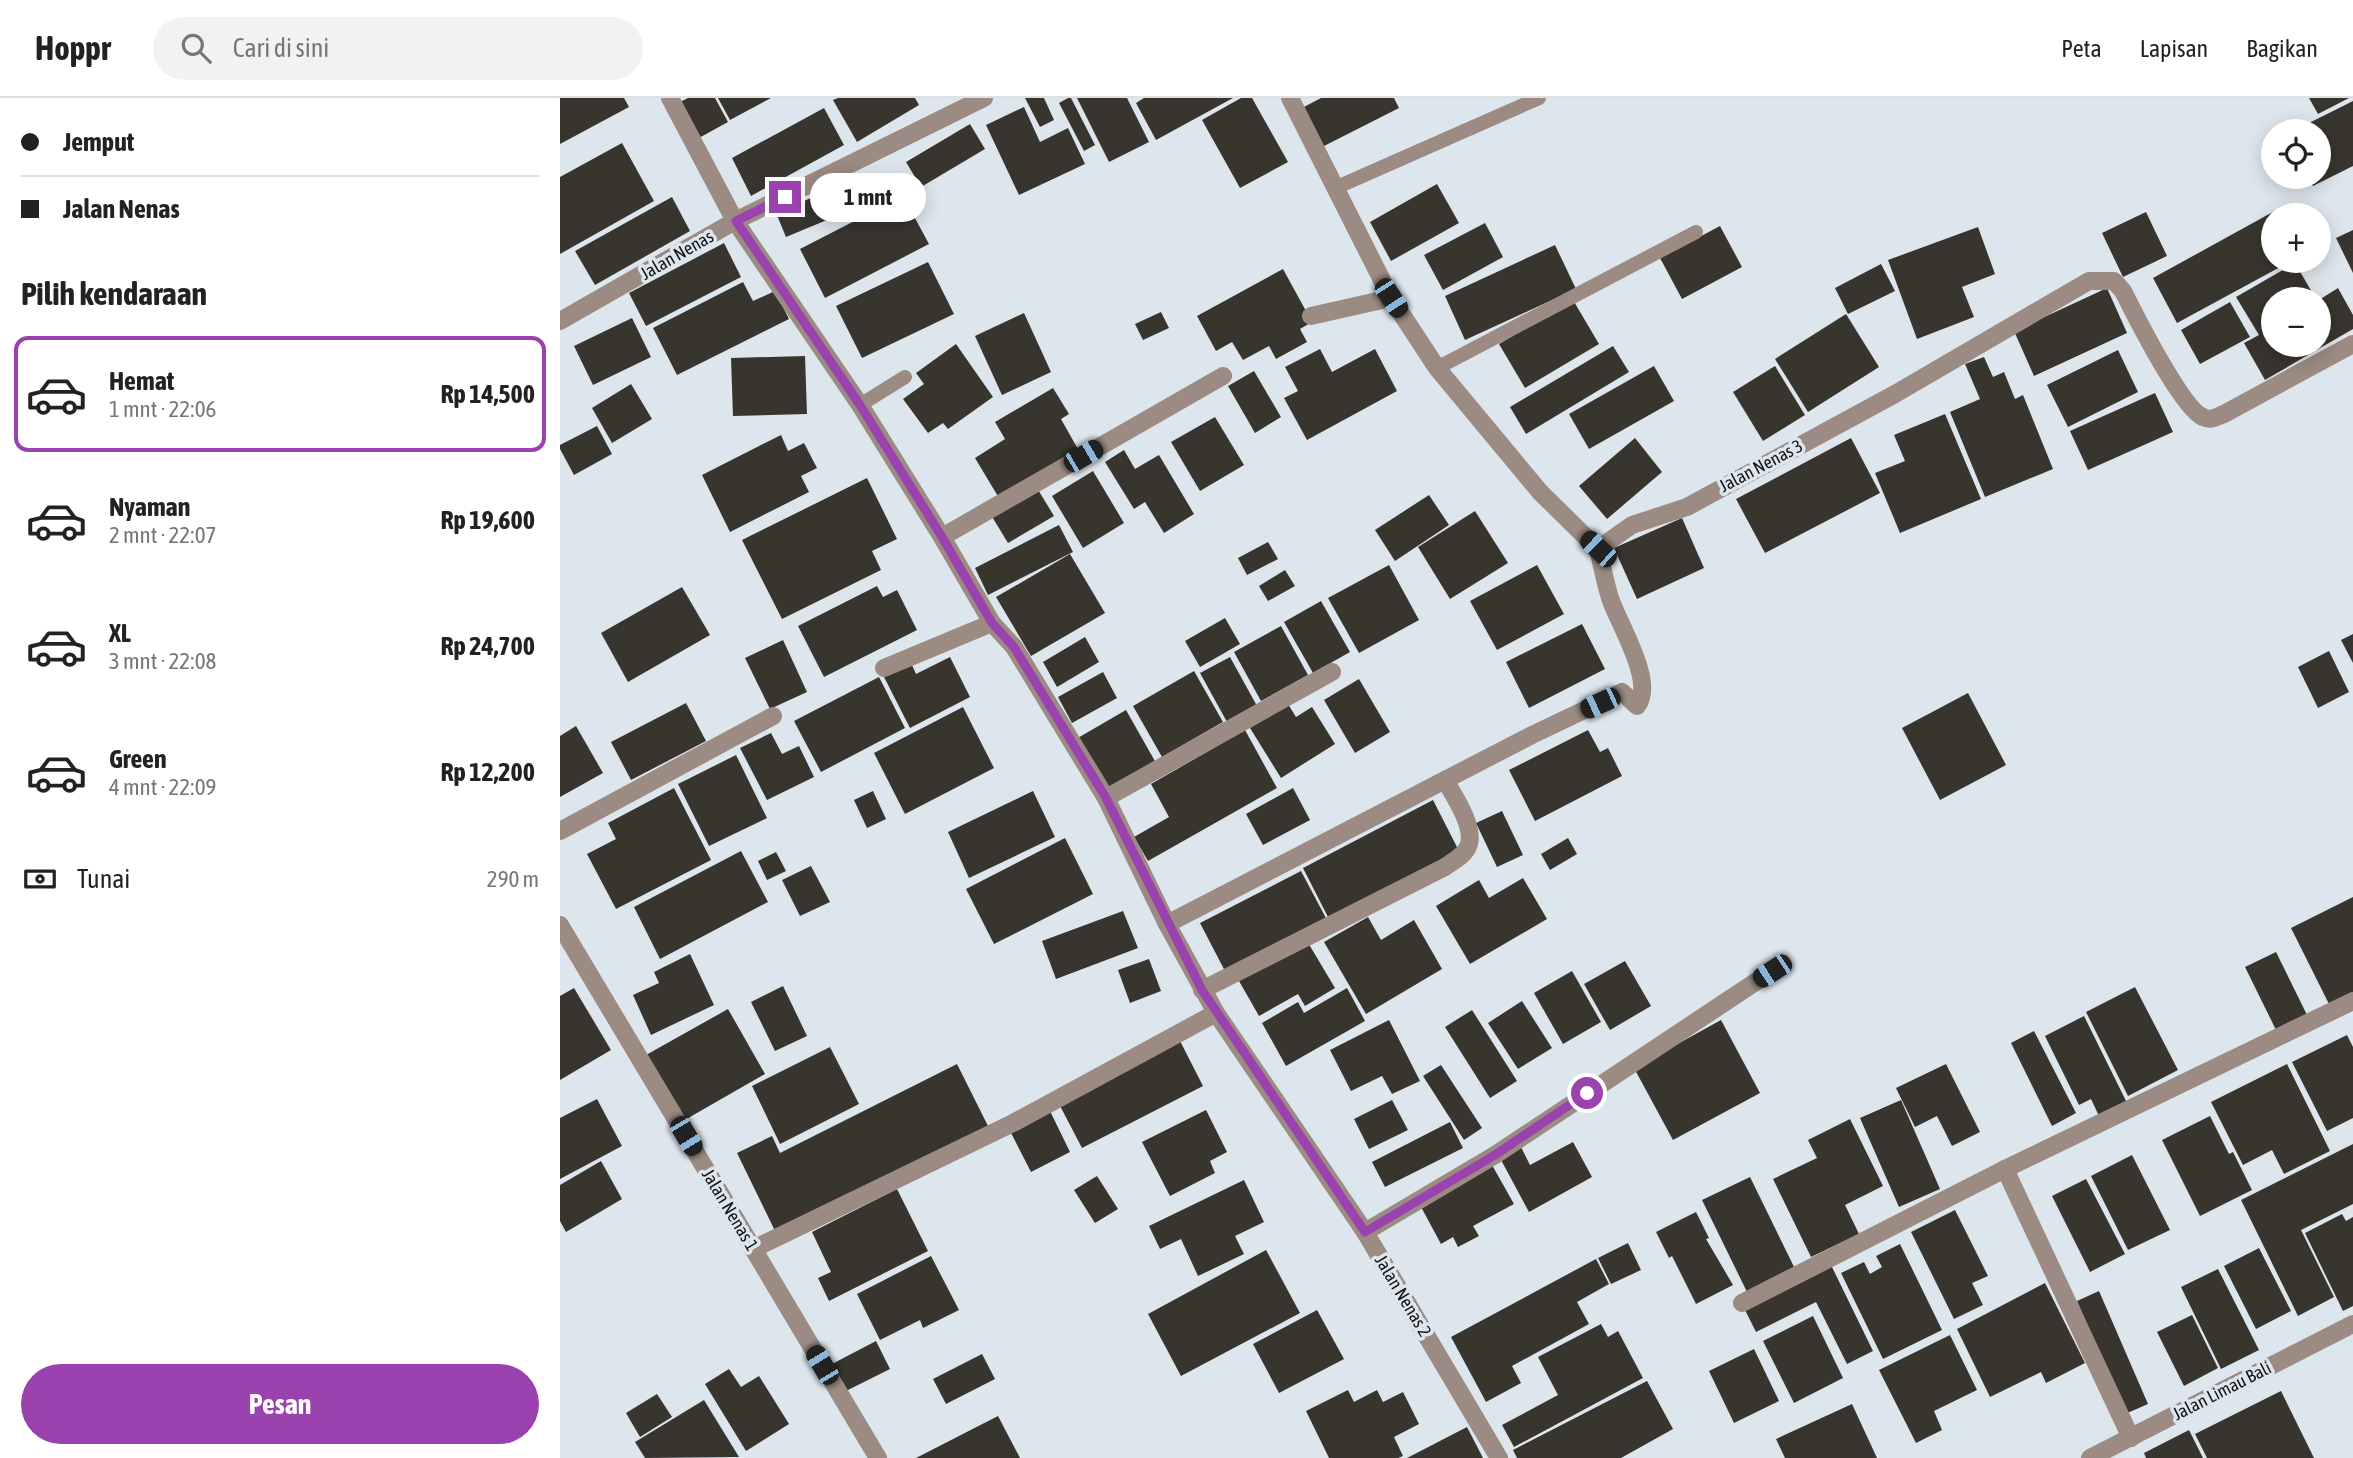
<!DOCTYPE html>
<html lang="id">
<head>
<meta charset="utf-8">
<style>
	:root { --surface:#fff; --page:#f2f2f2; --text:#222; --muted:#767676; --line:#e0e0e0; --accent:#9a42ae }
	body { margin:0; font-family:"Asap Condensed",sans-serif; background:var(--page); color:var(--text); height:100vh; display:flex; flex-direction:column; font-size:26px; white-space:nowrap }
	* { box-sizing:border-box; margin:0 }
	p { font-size:23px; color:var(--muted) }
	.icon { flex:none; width:38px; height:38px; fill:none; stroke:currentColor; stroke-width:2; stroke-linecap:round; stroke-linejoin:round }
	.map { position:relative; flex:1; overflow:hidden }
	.drawer { display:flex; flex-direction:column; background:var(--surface); width:560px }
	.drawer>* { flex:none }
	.hud { display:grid; align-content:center; height:154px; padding:0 21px; background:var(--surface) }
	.tools { position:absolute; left:1701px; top:21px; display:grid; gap:14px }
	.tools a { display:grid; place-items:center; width:70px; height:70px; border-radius:50%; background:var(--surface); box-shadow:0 4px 18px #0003; font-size:35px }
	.end { position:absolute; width:32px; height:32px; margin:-16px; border:9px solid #9a42ae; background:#fff; box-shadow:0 0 0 4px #fff }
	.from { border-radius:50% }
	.bubble { position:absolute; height:49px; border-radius:24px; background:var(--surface); box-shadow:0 4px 18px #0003; font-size:23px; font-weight:700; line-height:49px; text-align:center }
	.car { position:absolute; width:21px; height:42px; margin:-21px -10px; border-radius:9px; box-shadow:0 0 5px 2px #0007; background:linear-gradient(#222 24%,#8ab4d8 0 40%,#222 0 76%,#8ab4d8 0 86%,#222 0) }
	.hud b { display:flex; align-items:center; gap:24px; height:66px; font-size:26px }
	.hud b+b { border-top:2px solid var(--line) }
	.hud i { width:18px; height:18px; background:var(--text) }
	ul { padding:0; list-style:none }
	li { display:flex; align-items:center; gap:21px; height:116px; margin:0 14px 10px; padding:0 7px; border:4px solid transparent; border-radius:14px }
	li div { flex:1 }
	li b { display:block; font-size:26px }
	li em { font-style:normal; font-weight:700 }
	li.on { border-color:var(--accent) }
	li>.icon { width:63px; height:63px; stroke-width:1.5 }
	h2 { padding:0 21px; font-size:32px; line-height:84px }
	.pay { display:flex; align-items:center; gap:18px; height:77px; padding:0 21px; font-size:26px }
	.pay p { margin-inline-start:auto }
	.button { display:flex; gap:14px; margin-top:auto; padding:14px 21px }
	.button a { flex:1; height:80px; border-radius:42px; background:var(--accent); color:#fff; font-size:28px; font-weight:700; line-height:80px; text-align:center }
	header { display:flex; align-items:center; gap:42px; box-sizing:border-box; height:98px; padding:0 35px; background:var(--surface); border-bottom:2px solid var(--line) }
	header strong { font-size:33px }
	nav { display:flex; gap:38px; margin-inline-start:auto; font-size:24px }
	.search { width:490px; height:63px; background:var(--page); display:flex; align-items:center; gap:18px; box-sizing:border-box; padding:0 24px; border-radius:38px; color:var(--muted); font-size:26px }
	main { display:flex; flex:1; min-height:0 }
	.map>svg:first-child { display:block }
	.building { fill:#38342e }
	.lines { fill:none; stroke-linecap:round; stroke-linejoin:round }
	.service { stroke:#9b8b82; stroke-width:14 }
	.minor { stroke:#9b8b82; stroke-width:18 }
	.route { stroke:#9a42ae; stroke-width:9 }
	.labels { text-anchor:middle; stroke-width:7; stroke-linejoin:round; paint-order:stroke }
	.street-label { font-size:18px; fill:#111315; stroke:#dee6ed }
</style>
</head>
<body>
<header>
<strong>Hoppr</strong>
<div class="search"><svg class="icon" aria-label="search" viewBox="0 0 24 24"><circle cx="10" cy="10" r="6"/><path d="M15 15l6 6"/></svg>Cari di sini</div>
<nav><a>Peta</a><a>Lapisan</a><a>Bagikan</a></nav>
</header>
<main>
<section class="drawer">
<div class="hud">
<b><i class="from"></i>Jemput</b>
<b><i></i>Jalan Nenas</b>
</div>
<h2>Pilih kendaraan</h2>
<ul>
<li class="on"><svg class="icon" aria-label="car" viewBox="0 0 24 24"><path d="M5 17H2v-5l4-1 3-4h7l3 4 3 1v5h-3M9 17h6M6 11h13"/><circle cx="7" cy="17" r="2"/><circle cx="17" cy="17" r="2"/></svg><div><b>Hemat</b><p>1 mnt · 22:06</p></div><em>Rp 14,500</em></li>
<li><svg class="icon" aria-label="car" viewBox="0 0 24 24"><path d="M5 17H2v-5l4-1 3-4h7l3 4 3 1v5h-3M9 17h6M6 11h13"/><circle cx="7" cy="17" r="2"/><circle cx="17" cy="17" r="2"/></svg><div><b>Nyaman</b><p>2 mnt · 22:07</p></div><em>Rp 19,600</em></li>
<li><svg class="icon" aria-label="car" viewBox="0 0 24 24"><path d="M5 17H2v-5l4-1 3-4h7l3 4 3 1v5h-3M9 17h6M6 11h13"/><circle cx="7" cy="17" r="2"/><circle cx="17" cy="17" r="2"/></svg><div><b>XL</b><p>3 mnt · 22:08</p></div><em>Rp 24,700</em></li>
<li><svg class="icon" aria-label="car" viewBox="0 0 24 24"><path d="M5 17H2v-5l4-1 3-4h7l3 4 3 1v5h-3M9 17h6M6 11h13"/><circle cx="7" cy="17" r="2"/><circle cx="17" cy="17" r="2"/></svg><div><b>Green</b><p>4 mnt · 22:09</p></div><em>Rp 12,200</em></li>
</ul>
<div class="pay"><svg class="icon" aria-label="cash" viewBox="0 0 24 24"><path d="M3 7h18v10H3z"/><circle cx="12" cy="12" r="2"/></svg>Tunai<p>290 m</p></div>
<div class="button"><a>Pesan</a></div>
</section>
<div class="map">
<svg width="1793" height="1360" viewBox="0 0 1793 1360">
	<rect width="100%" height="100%" fill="#dee6ed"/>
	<g class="building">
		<polygon points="0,0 64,0 69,9 0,46"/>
		<polygon points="128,0 155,0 168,24 137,41 118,5"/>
		<polygon points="158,0 211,0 170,22"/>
		<polygon points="278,0 355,0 359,7 297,44 273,2"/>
		<polygon points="465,0 484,0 494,22 480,29"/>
		<polygon points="508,0 511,0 535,47 524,53 499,5"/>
		<polygon points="517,0 567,0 589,44 549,64"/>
		<polygon points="584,0 673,0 596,42 576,5"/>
		<polygon points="681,0 692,0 728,64 680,90 642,22"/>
		<polygon points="761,0 834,0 839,10 762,49 742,10"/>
		<polygon points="1749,0 1789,0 1758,16"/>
		<polygon points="1793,3 1793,68 1753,88 1748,79 1759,79 1759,33 1733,33"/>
		<polygon points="464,9 480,44 508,30 525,66 459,97 426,27"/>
		<polygon points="264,10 284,47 191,98 172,60"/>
		<polygon points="410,26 425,51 361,89 346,64"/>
		<polygon points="62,45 94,103 0,156 0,79"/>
		<polygon points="877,86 899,125 831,163 810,124"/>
		<polygon points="281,87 291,112 226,139 216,115"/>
		<polygon points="343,98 369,146 265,200 240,151"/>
		<polygon points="112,99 130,133 35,187 15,153"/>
		<polygon points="1720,110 1724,117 1713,117 1713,163 1731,163 1617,225 1593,180"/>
		<polygon points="1586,114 1607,158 1563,179 1542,135"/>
		<polygon points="925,125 943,159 883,192 864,157"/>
		<polygon points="1160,128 1182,169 1122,201 1100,160"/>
		<polygon points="1418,129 1435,176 1402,189 1414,219 1357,241 1328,162"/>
		<polygon points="1793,132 1793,175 1776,140"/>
		<polygon points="164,145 181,179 86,228 69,195"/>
		<polygon points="995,147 1016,191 905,242 885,198"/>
		<polygon points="368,164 394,216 302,260 276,208"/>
		<polygon points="1735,165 1756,201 1713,201 1713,247 1759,247 1759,202 1778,190 1793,217 1793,231 1705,282 1684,245 1699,237 1676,199"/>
		<polygon points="1321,166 1335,193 1288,216 1275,190"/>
		<polygon points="723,171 752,224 740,231 747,244 716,261 709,248 683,262 672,244 656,253 637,218"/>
		<polygon points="183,184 193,203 215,193 229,221 117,277 93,230"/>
		<polygon points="1547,190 1567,235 1474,278 1454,233"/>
		<polygon points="1013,202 1039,246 965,290 939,246"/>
		<polygon points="1670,204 1690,239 1640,266 1621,232"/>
		<polygon points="601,214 609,230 583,242 575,226"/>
		<polygon points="464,215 491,274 442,297 415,238"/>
		<polygon points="1286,216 1319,269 1248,314 1215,261"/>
		<polygon points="72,220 91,259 33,287 14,248"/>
		<polygon points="396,246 433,299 388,331 383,325 368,335 343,301 364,286 356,275"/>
		<polygon points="1053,248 1069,274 966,336 950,309"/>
		<polygon points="760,251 772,274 815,251 837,293 747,342 724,300 738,293 725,269"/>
		<polygon points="1558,252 1578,294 1508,329 1487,287"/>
		<polygon points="245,258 247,316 173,318 171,260"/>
		<polygon points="1424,259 1433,279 1444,274 1455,301 1463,297 1493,371 1425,399 1390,314 1420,301 1405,266"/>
		<polygon points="1094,268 1114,303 1029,351 1009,316"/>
		<polygon points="1215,268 1245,317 1203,343 1173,294"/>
		<polygon points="694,273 721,319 695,335 668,288"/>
		<polygon points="71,286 92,321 52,345 32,310"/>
		<polygon points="493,290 509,316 501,321 519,353 439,400 415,360 445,341 435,324"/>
		<polygon points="1595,295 1613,334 1528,372 1510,333"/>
		<polygon points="1385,316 1421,401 1340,435 1315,375 1345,363 1334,337"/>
		<polygon points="655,319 684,367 640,393 611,344"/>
		<polygon points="37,328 52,356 14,377 0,351 0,347"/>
		<polygon points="221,337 228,353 244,345 257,370 241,378 249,394 170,434 142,377"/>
		<polygon points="1075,340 1102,374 1047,421 1019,388"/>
		<polygon points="1291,340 1320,395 1205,455 1176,401"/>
		<polygon points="564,352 575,371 599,357 634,416 604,435 585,404 574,411 545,364"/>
		<polygon points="533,373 564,425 523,450 492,398"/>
		<polygon points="307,380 337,441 312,453 321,472 222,521 182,442"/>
		<polygon points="477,390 494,418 448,445 431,417"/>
		<polygon points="869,397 889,427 835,463 815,432"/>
		<polygon points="915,413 948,465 890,501 858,449"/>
		<polygon points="1122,420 1144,470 1077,501 1054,450"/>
		<polygon points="499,427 513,454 428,497 415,470"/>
		<polygon points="708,444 718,461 687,477 678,460"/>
		<polygon points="510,456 545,515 471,558 436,499"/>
		<polygon points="829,467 859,522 799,555 768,500"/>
		<polygon points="977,467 1004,516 937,552 910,503"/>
		<polygon points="725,472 735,488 708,503 699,488"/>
		<polygon points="317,488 323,499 337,492 357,532 264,579 238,528"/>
		<polygon points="122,489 150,537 68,584 41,535"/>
		<polygon points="761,503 790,554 753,575 724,524"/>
		<polygon points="665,520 680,546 640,569 625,543"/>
		<polygon points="1022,526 1045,571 969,610 946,564"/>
		<polygon points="721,528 748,577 701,603 674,554"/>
		<polygon points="1793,536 1793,565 1781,542"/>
		<polygon points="525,539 539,564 497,589 483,564"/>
		<polygon points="223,542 247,594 210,611 185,560"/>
		<polygon points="1769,553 1789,594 1758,610 1738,569"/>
		<polygon points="390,559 410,599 350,630 324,579 351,565 356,576"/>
		<polygon points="670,559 697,608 667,624 640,575"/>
		<polygon points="634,573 663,624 602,659 573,608"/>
		<polygon points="543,574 557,600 512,625 498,599"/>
		<polygon points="319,579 345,630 261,674 234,623"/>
		<polygon points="799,581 830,634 795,655 764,602"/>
		<polygon points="1408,595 1446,667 1380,702 1342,630"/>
		<polygon points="126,605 146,643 71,682 51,644"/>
		<polygon points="728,606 736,619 752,609 775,646 721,680 690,630"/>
		<polygon points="403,609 434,670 345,716 314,655"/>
		<polygon points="566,612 596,665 546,694 516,641"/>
		<polygon points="16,628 43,675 0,699 0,638"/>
		<polygon points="685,632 717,690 588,763 574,739 609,719 591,686"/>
		<polygon points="1028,632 1040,654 1048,650 1062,678 975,723 949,672"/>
		<polygon points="211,635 222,656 239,648 254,679 207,702 180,650"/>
		<polygon points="176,657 207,720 149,748 118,686"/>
		<polygon points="114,690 151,762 56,811 27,756 56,741 48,725"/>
		<polygon points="733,690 750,722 703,747 686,716"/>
		<polygon points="313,693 326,721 307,730 294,702"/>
		<polygon points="473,693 495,739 409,780 388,734"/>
		<polygon points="873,702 899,753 769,821 743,770"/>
		<polygon points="942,713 963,757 937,769 916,725"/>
		<polygon points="505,740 533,796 434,846 406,791"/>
		<polygon points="1008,740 1017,756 990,772 981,756"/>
		<polygon points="181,753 208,804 100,861 74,809"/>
		<polygon points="216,754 226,773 207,782 198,763"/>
		<polygon points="251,768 270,804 240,818 222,782"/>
		<polygon points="741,773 767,822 666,875 640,825"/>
		<polygon points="963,780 987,821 910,866 876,808 919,782 929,800"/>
		<polygon points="1793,799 1793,894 1769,906 1731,830"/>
		<polygon points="563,813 578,850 496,881 482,843"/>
		<polygon points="808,819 821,842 854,822 882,871 806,916 764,844"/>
		<polygon points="747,843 775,890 745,908 738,896 699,918 679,883"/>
		<polygon points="1716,854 1750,923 1719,938 1685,869"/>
		<polygon points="130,856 154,907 91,937 73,897 99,885 94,874"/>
		<polygon points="589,861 601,893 570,905 558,872"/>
		<polygon points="1065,863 1091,908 1050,932 1024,886"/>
		<polygon points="1012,873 1041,924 1003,946 974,895"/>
		<polygon points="223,888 247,938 215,953 191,904"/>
		<polygon points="1575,889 1618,972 1568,998 1526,914"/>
		<polygon points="14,890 51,952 0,982 0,898"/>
		<polygon points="787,890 805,923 726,968 702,925 738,904 744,915"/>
		<polygon points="962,903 992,950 958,971 928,925"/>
		<polygon points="168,911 205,976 123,1023 86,957"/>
		<polygon points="912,912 957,983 930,1000 885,929"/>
		<polygon points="1524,918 1567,1005 1539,1018 1531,1001 1519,1007 1485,938"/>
		<polygon points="829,922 860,983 832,996 822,978 791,993 770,952"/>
		<polygon points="1161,922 1200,995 1113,1042 1074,970"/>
		<polygon points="1474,933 1516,1015 1492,1028 1451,945"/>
		<polygon points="1787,937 1793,949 1793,1020 1767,1033 1732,964"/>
		<polygon points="619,941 643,988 522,1050 498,1004"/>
		<polygon points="270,949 299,1006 220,1046 192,988"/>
		<polygon points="397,966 429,1030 217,1137 177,1055 212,1038 220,1055"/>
		<polygon points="1386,966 1420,1034 1392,1048 1377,1018 1355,1029 1336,990"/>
		<polygon points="1727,966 1770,1053 1724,1076 1712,1052 1683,1067 1651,1004"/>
		<polygon points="881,967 922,1030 904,1042 863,978"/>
		<polygon points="37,1001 62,1048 0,1081 0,1020"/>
		<polygon points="832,1002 848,1032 809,1051 794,1021"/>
		<polygon points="1341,1002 1380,1091 1339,1109 1300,1020"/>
		<polygon points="489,1011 510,1054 471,1074 449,1031"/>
		<polygon points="646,1012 667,1054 650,1063 655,1075 610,1098 582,1044"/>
		<polygon points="1650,1018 1669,1056 1673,1054 1692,1092 1640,1118 1602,1042"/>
		<polygon points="1290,1021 1323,1088 1285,1107 1299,1136 1251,1159 1213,1081 1257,1060 1248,1042"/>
		<polygon points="890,1024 903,1050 825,1089 812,1064"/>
		<polygon points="1013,1044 1032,1079 969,1114 940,1060 961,1049 970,1067"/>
		<polygon points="1793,1046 1793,1106 1741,1132 1774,1199 1738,1218 1681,1102"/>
		<polygon points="1572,1057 1610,1132 1568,1152 1531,1078"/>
		<polygon points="41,1063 62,1101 6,1134 0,1123 0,1087"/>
		<polygon points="932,1067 954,1106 913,1128 919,1138 898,1149 893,1139 881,1146 860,1107"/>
		<polygon points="537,1078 558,1111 535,1125 514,1092"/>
		<polygon points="1190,1079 1237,1175 1189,1198 1142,1102"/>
		<polygon points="1526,1081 1565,1156 1530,1174 1492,1098"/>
		<polygon points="684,1082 704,1124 675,1138 684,1156 638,1178 621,1141 600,1151 589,1128"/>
		<polygon points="337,1091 368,1153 269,1203 258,1180 271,1174 252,1134"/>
		<polygon points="1395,1112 1428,1178 1412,1185 1423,1207 1394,1221 1351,1134"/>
		<polygon points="1136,1114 1149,1140 1146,1141 1173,1187 1136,1206 1112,1158 1109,1160 1096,1134"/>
		<polygon points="1782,1116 1786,1123 1793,1119 1793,1208 1783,1213 1745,1135"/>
		<polygon points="1068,1145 1081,1172 1051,1186 1038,1160"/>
		<polygon points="1340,1146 1382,1232 1323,1261 1281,1175 1304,1164 1310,1176 1322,1169 1316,1158"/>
		<polygon points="1699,1150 1731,1213 1696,1231 1664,1168"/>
		<polygon points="706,1152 740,1215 621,1278 588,1216"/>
		<polygon points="371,1158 399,1212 363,1230 360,1222 320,1242 297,1196"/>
		<polygon points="1036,1161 1049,1186 1017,1204 1029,1226 952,1268 961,1285 926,1304 891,1239"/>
		<polygon points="1271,1167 1313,1253 1287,1266 1256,1204 1196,1234 1184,1210"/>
		<polygon points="1658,1171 1699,1252 1661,1271 1621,1189"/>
		<polygon points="1485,1185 1525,1265 1486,1285 1481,1274 1430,1299 1397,1231"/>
		<polygon points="1539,1193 1588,1306 1565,1316 1517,1203"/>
		<polygon points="757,1212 784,1261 719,1295 693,1246"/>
		<polygon points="1632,1217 1658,1270 1624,1288 1597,1234"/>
		<polygon points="1253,1218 1283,1280 1234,1305 1203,1243"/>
		<polygon points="1041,1226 1048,1239 1058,1233 1083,1280 954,1349 942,1327 998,1297 978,1259"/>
		<polygon points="1390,1237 1417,1292 1374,1313 1382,1332 1356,1345 1319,1272"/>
		<polygon points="316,1243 330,1271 286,1293 272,1266"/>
		<polygon points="1194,1251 1219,1303 1174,1325 1149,1273"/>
		<polygon points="422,1256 435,1281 386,1306 373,1281"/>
		<polygon points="169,1271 181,1289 199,1278 229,1326 186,1353 145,1286"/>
		<polygon points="1087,1283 1113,1331 1061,1360 957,1360 953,1352"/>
		<polygon points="788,1292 794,1304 817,1292 823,1304 843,1294 859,1326 834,1339 843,1358 838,1360 769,1360 746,1313"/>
		<polygon points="1721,1293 1754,1360 1647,1360 1635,1336"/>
		<polygon points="97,1296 112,1319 80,1339 66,1315"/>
		<polygon points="144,1302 179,1359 85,1360 75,1344"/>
		<polygon points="1292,1306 1317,1360 1225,1360 1216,1341"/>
		<polygon points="438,1318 460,1360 356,1360"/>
		<polygon points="907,1329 923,1360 847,1360"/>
		<polygon points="1629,1332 1643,1360 1586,1360 1584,1355"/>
	</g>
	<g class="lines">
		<g class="service">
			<polyline points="775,90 979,0"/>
			<polyline points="877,270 1136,134"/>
			<polyline points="300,307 345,279"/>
		</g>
		<g class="minor">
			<polyline points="110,0 175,123 300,307 382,439 432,525 454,549 546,700 607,826 656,915 805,1134 939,1360"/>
			<path d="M730,0l101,200 46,70 103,124 58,57 34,-24 55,-18 208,-113 194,-113h25l9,10c12,24 59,118 80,126 8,4 13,0 21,-3l129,-70"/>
			<polyline points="751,218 831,200"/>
			<polyline points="0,223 175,123 424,0"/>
			<polyline points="382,439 663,278"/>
			<polyline points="324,570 432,525"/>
			<polyline points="546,700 772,574"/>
			<polyline points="0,733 213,618"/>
			<polyline points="607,826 885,682"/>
			<polyline points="0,827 318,1360"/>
			<path d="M642,892l243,-123c8,-6 21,-12 24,-23 5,-19 -15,-48 -24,-64l87,-45 90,-43 15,14c19,-24 -19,-83 -27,-108 -5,-16 -8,-33 -12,-49"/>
			<polyline points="1445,1071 1571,1340"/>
			<polyline points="805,1134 935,1057 1212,873"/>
			<polyline points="193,1151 453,1025 656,915"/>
			<polyline points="1182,1205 1445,1071 1793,903"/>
			<polyline points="1530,1360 1793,1226"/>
		</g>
	</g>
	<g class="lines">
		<polyline class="route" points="225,99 176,123 300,307 382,439 432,525 454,549 546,700 642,892 805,1134 935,1057 1027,995"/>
	</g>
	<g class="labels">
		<g class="street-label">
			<text transform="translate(117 157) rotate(-30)" y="6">Jalan Nenas</text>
			<text transform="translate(1201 368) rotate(-28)" y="6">Jalan Nenas 3</text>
			<text transform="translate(170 1112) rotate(59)" y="6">Jalan Nenas 1</text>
			<text transform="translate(843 1198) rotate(59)" y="6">Jalan Nenas 2</text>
			<text transform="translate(1662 1293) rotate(-27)" y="6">Jalan Limau Bali</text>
		</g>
	</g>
</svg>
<div class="tools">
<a><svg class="icon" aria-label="locate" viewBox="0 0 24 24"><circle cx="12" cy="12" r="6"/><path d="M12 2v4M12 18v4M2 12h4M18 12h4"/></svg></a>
<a>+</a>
<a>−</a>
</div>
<i class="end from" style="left:1027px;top:995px"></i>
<i class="end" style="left:225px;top:99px"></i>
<div class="bubble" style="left:250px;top:75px;width:116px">1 mnt</div>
<i class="car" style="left:831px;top:200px;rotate:147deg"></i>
<i class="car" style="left:523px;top:358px;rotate:60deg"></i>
<i class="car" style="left:1038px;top:451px;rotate:314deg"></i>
<i class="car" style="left:1040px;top:605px;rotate:245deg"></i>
<i class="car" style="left:1212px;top:873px;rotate:237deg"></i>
<i class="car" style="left:126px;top:1038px;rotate:149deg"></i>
<i class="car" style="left:262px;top:1267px;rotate:329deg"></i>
</div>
</main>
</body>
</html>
